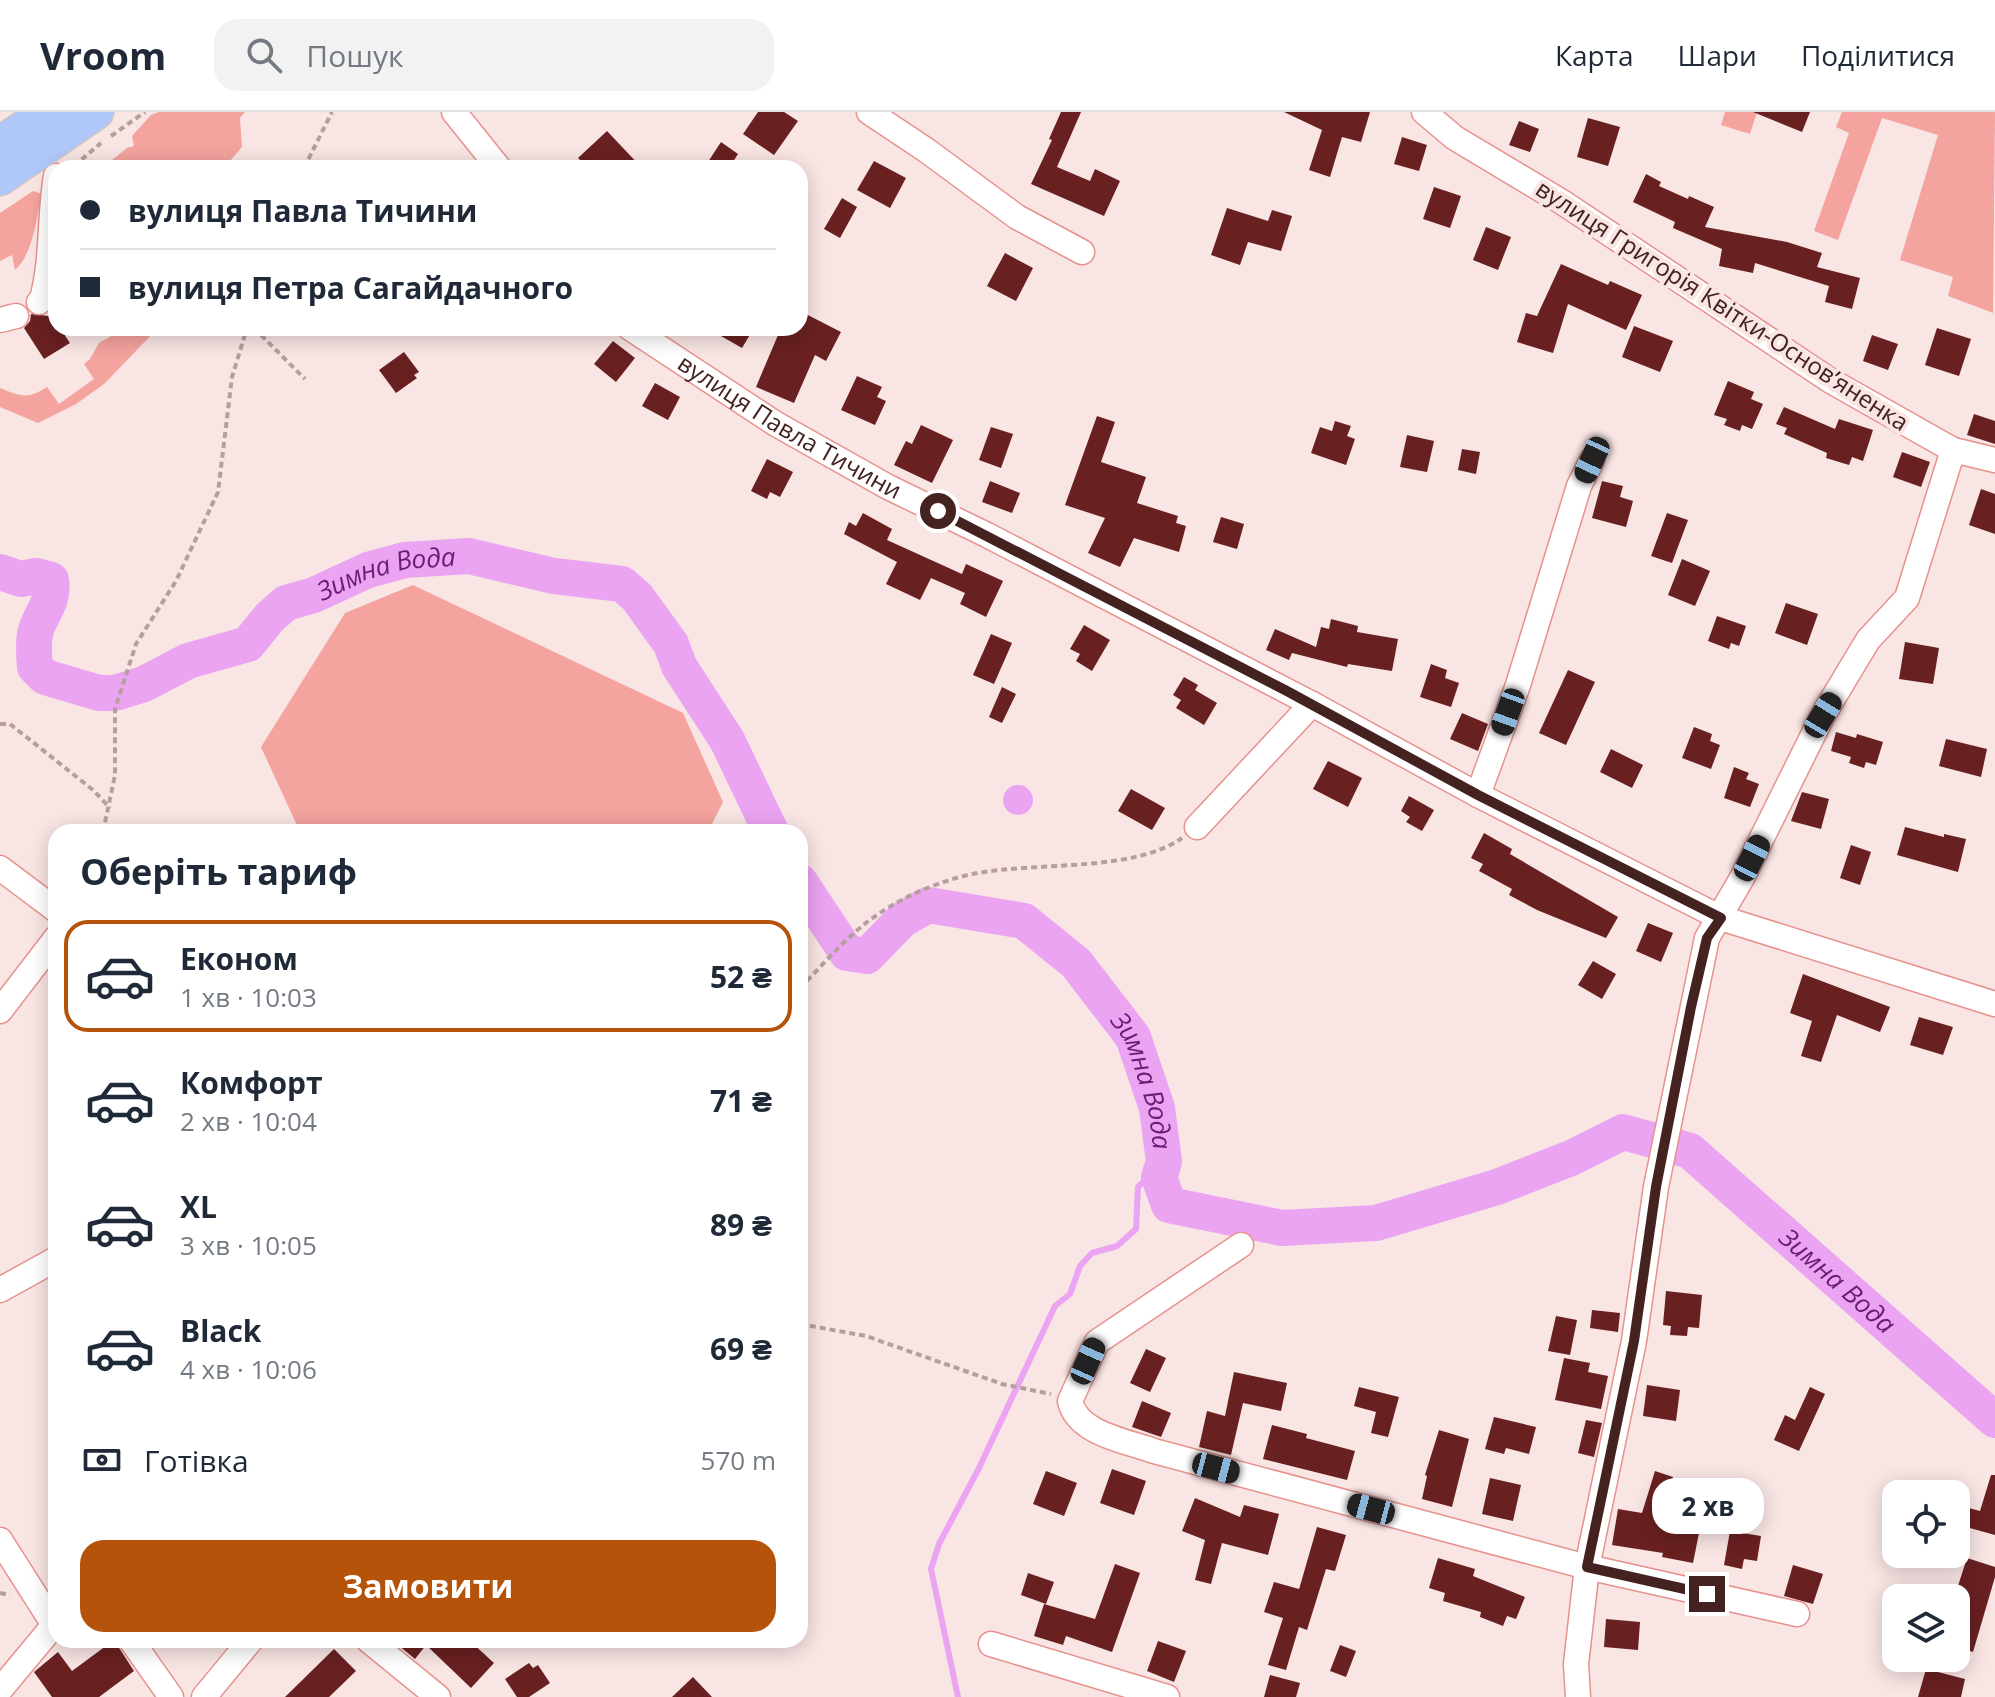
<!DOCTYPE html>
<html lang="uk">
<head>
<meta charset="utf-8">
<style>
	:root { --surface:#fff; --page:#f2f2f3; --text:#1f2937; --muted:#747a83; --line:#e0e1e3; --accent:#b45309 }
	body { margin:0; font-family:"Open Sans",sans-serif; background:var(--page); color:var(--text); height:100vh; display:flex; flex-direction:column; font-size:30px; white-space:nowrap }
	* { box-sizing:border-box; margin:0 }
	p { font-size:26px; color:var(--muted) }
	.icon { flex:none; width:44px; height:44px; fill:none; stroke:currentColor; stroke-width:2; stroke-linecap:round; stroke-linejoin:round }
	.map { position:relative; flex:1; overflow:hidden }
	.side { position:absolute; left:48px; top:712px; width:760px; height:824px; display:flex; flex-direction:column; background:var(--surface); border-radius:24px; box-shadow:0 4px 20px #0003 }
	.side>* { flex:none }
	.guide { position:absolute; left:48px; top:48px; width:760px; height:176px; border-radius:24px; box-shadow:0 4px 20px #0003; display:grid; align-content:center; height:176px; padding:0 32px; background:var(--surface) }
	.buttons { position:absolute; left:1882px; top:1368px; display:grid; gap:16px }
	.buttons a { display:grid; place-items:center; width:88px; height:88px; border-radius:16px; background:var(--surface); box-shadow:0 4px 20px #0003; font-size:40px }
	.end { position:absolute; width:36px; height:36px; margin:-18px; border:10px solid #432220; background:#fff; box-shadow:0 0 0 4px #fff }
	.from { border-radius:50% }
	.bubble { position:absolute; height:56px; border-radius:24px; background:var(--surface); box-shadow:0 4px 20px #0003; font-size:26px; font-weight:700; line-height:56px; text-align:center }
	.car { position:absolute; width:24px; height:48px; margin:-24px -12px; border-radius:10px; box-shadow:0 0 6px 2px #0007; background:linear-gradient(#222 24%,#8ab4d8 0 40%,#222 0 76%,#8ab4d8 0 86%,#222 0) }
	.guide b { display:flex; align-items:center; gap:28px; height:76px; font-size:30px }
	.guide b+b { border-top:2px solid var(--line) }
	.guide i { width:20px; height:20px; background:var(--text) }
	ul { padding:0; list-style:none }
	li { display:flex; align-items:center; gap:24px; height:112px; margin:0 16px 12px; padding:0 16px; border:4px solid transparent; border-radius:24px }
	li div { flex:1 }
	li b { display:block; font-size:30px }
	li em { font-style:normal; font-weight:700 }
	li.selected { border-color:var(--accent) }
	li>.icon { width:72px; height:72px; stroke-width:1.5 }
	h2 { padding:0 32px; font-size:36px; line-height:96px }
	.pay { display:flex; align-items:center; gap:20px; height:88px; padding:0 32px; font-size:30px }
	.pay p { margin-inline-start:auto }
	.cta { display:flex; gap:16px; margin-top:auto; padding:16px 32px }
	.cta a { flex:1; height:92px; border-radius:24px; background:var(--accent); color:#fff; font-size:32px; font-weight:700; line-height:92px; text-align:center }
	header { display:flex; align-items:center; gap:48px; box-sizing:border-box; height:112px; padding:0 40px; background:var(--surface); border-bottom:2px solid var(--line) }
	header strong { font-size:38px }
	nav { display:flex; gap:44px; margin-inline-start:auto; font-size:28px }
	.search { width:560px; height:72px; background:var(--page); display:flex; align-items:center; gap:20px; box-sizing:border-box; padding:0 28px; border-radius:24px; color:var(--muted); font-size:30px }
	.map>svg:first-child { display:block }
	.green { fill:#f4a39e }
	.water { fill:#eaa4f2 }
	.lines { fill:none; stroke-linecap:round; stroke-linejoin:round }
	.stream { stroke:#eaa4f2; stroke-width:6 }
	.river { stroke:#eaa4f2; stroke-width:36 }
	.building { fill:#692021 }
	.minor-casing { stroke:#e7928d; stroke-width:27 }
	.highway-casing { stroke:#cec6c5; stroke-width:37 }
	.path { stroke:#b69e9d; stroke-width:4; stroke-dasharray:6 4; stroke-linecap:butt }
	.minor { stroke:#fff; stroke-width:24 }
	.highway { stroke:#afc8f9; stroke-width:34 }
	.route { stroke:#432220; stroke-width:10 }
	.labels { text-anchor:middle; stroke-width:8; stroke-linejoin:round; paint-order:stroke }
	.street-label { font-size:24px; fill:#432220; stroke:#f8e5e4 }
	.water-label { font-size:26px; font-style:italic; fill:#6d1b77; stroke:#f8e5e4 }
</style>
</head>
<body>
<header>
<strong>Vroom</strong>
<div class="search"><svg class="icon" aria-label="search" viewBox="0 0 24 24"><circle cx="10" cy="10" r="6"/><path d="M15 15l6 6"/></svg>Пошук</div>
<nav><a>Карта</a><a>Шари</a><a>Поділитися</a></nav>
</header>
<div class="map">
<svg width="1995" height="1585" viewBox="0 0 1995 1585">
	<rect width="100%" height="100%" fill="#f8e5e4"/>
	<g class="green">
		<polygon points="159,0 245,0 240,6 242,35 224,56 102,56 127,36 134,34 132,24 151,3"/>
		<polygon points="1725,0 1757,0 1750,22 1721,13"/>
		<polygon points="1842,0 1995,0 1993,201 1948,184 1953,165 1900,148 1938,23 1882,6 1838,128 1814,119 1849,21 1836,15"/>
		<path d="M33,79l9,3c-6,23 -8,59 -27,76l-3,-15 -12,6v-48z"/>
		<path d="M125,216h33l-54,56 -28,20 -38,19 -38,-16v-19c20,8 28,12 47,-1l12,17 35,-25 -10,-15 6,-5 9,-16z"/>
		<polygon points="413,473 683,601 723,690 708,720 300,720 261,635 345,501"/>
	</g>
	<circle class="water" cx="1018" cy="688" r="15"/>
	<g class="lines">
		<polyline class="stream" points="958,1585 931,1457 939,1432 979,1356 1055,1194 1070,1182 1080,1154 1092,1141 1117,1134 1136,1117 1138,1075 1164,1050"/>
		<g class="river">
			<path id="s1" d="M0,460l21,7 15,-3 15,4c4,23 -12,34 -16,54 -2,11 -1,22 0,33l10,10 54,16h16l29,-9 44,-23 60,-17 22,-27 16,-14 28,-8 54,-25 37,-10 64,-4 85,20 68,8 15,13 34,47 8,22 48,74 44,92"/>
			<path id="s2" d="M800,770l47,71 20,3 36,-37 25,-14 96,16 52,42 57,74 24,71 7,54 -5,15 10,28 113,23 94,-5 121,-36 74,-29 52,-26 29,8"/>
			<path id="s3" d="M1677,1035l13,4 305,269"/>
		</g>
	</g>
	<g class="building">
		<polygon points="758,0 784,0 798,9 774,43 743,22"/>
		<polygon points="1061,0 1081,0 1057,55 1090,69 1095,57 1120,69 1104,104 1031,72 1052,28 1049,27"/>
		<polygon points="1284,0 1370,0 1361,30 1342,25 1330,65 1309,58 1322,18"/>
		<polygon points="1753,0 1810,0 1802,20"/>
		<polygon points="1588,6 1620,15 1608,54 1577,45"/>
		<polygon points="1519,9 1539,17 1530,40 1509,33"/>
		<polygon points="607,19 642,56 588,56 578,46"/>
		<polygon points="1402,25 1427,33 1419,59 1394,52"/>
		<polygon points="721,30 738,42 729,56 704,56"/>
		<polygon points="874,49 906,66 890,96 857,78"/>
		<polygon points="1646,62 1661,70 1659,74 1688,87 1689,84 1714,95 1705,115 1787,130 1822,141 1817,155 1860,166 1852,197 1825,190 1829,174 1755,151 1753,161 1719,154 1722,137 1673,116 1675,110 1633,90"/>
		<polygon points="1434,75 1461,84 1450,116 1423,107"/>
		<polygon points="842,86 857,95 840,126 824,117"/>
		<polygon points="1227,96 1268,109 1272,98 1292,104 1281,139 1248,130 1240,153 1211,143"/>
		<polygon points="1486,115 1511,125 1498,158 1473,148"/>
		<polygon points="1005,141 1033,156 1016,189 987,174"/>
		<polygon points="1561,152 1608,173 1610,169 1642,183 1626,218 1568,192 1553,241 1517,230 1526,201 1537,204"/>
		<polygon points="56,199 56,216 60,216 70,231 44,247 24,216 30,209 31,202 49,204"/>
		<polygon points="800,199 841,220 826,249 815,243 794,291 756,275 781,216 800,216"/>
		<polygon points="1634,214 1673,229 1660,260 1622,245"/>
		<polygon points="707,216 754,216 742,236"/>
		<polygon points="1937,216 1971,227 1959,264 1925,253"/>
		<polygon points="1872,223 1898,232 1888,258 1863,249"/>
		<polygon points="613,229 635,246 616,270 594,252"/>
		<polygon points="404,240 419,260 414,263 417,266 396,281 379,258"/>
		<polygon points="857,264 882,275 877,285 886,289 875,313 841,298"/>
		<polygon points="1728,269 1754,280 1751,287 1763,292 1752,317 1742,313 1740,319 1724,313 1727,307 1714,303"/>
		<polygon points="655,271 680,285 668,308 642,294"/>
		<polygon points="1784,295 1835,317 1839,307 1873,318 1863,349 1852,345 1849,353 1826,346 1827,341 1784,322 1787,316 1776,312"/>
		<polygon points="1974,302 1995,309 1995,332 1967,323"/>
		<polygon points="1097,304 1115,310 1101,350 1146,365 1137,391 1178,404 1176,411 1186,414 1179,440 1134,426 1120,455 1088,441 1105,406 1065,393"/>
		<polygon points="1335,309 1351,314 1347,324 1355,327 1346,353 1311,341 1320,315 1332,319"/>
		<polygon points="921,313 953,328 932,371 894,353 906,329 912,332"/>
		<polygon points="991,315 1013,322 1001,356 979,348"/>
		<polygon points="1407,323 1434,329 1427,360 1400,355"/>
		<polygon points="1462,337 1480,340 1476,362 1458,358"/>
		<polygon points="1902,340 1930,350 1921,375 1893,365"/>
		<polygon points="767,347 793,360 780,385 770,380 767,387 751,379"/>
		<polygon points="990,369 1020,381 1012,401 982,390"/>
		<polygon points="1602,369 1623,374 1620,385 1633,389 1626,415 1592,406"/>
		<polygon points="1981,377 1995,382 1995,422 1969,413"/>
		<polygon points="863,401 892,417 887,428 962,462 966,452 1003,469 986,505 960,492 965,481 931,466 920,488 886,472 897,450 844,422 849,410 856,414"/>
		<polygon points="1667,401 1688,408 1672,451 1651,444"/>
		<polygon points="1221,405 1244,412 1237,437 1213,430"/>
		<polygon points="1682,447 1710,459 1695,494 1668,483"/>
		<polygon points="1786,491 1818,502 1807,533 1775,521"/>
		<polygon points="1717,504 1746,514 1739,534 1731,531 1729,537 1708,529"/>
		<polygon points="1331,507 1358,514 1357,520 1398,527 1392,559 1348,552 1347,555 1292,541 1289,548 1266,538 1275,517 1316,535 1321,515 1329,517"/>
		<polygon points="1084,513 1110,528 1092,559 1076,549 1080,542 1070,537"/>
		<polygon points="991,522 1012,531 994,572 973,563"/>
		<polygon points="1905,530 1939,536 1933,572 1899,567"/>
		<polygon points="1431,552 1447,558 1445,566 1459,571 1451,595 1420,585"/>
		<polygon points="1568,558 1595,570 1566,633 1539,621"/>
		<polygon points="1184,565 1198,573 1195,578 1217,591 1204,613 1176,596 1181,588 1173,583"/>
		<polygon points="1002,575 1016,582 1002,611 989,605"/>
		<polygon points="1462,601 1488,612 1478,639 1450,627"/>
		<polygon points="1694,615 1712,622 1710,629 1720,633 1711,657 1682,646"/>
		<polygon points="1836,620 1856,626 1857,622 1883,630 1876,653 1866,650 1864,656 1849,651 1851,645 1831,639"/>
		<polygon points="1946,627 1987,637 1981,665 1939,654"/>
		<polygon points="1611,637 1643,653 1632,676 1600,660"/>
		<polygon points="1328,649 1362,666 1348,695 1313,677"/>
		<polygon points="1734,655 1749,661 1746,667 1759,672 1750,695 1724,686"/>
		<polygon points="1131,677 1165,696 1152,718 1118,699"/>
		<polygon points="1802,680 1829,687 1821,717 1791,709"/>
		<polygon points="1409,684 1434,698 1422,719 1406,710 1410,705 1401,699"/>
		<polygon points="1905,715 1944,725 1944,722 1966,727 1958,760 1897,743"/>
		<polygon points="1484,721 1512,737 1510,742 1618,805 1606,826 1537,798 1509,783 1512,777 1479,759 1483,752 1471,746"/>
		<polygon points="1851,733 1871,740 1860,773 1840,766"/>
		<polygon points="1648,811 1673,821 1661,850 1636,839"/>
		<polygon points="1593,849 1616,862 1602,887 1578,873"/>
		<polygon points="1803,862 1890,895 1880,920 1837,903 1821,950 1801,944 1812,909 1790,901"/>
		<polygon points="1919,905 1953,915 1943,943 1910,933"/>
		<polygon points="1666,1179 1702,1183 1699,1216 1688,1215 1687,1224 1670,1223 1671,1214 1663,1213"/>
		<polygon points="1592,1198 1620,1201 1618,1220 1590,1216"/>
		<polygon points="1556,1204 1577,1208 1570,1243 1548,1239"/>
		<polygon points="1146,1237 1166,1246 1150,1280 1130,1271"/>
		<polygon points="1564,1246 1590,1251 1588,1260 1608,1264 1601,1297 1555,1288"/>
		<polygon points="1234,1260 1287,1271 1281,1299 1243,1291 1231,1343 1199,1335 1207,1299 1225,1304"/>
		<polygon points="1647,1273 1680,1278 1676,1309 1643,1304"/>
		<polygon points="1359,1275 1399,1285 1388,1325 1371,1321 1376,1300 1354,1294"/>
		<polygon points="1810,1275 1825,1282 1799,1339 1774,1328 1785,1303 1795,1308"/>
		<polygon points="1142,1289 1171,1301 1161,1325 1132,1315"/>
		<polygon points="1494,1305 1536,1315 1529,1342 1506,1336 1504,1342 1485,1337"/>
		<polygon points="1586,1308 1602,1311 1594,1345 1578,1341"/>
		<polygon points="1272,1313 1307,1322 1306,1326 1355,1339 1347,1368 1263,1347"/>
		<polygon points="1439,1318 1469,1327 1452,1395 1422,1387 1427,1364 1425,1363"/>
		<polygon points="1112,1357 1146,1369 1134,1403 1100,1391"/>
		<polygon points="1046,1359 1077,1371 1064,1404 1033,1392"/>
		<polygon points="1655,1359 1673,1365 1660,1408 1700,1416 1693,1451 1662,1445 1663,1441 1612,1433 1618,1397 1642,1401"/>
		<polygon points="1991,1363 1995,1363 1995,1423 1959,1413 1965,1395 1980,1399"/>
		<polygon points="1490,1366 1521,1373 1513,1409 1482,1402"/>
		<polygon points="1195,1386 1240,1405 1244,1393 1279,1402 1268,1443 1222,1431 1211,1472 1195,1468 1205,1428 1182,1419"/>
		<polygon points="1317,1415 1346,1423 1335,1459 1326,1457 1307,1518 1299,1515 1286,1558 1268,1553 1283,1506 1264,1500 1274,1470 1299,1477 1300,1474"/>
		<polygon points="1730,1419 1761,1424 1757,1449 1744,1447 1742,1457 1724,1453"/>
		<polygon points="1438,1446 1475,1457 1473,1464 1525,1485 1516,1507 1507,1504 1503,1514 1480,1505 1481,1500 1443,1489 1445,1481 1429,1476"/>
		<polygon points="1967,1446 1995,1455 1995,1465 1973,1540 1956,1534 1956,1480"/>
		<polygon points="1115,1452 1140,1461 1112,1540 1066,1524 1063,1533 1034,1524 1044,1492 1095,1507"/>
		<polygon points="1793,1453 1823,1462 1813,1492 1784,1484"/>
		<polygon points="1028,1461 1054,1470 1046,1492 1021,1483"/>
		<polygon points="1606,1507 1640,1510 1638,1538 1604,1535"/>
		<polygon points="114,1528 134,1559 99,1585 52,1585 34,1560 58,1540 72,1559"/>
		<polygon points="392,1528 469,1528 494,1551 471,1576 426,1533 415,1547"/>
		<polygon points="1158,1529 1186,1539 1174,1570 1147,1559"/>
		<polygon points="1340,1533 1356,1539 1346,1565 1330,1559"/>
		<polygon points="334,1537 356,1559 329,1585 285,1585"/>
		<polygon points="529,1551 533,1556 538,1553 550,1571 529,1585 517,1585 505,1567"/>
		<polygon points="1926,1557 1965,1567 1961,1585 1918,1585"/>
		<polygon points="1270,1563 1300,1571 1296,1585 1264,1585"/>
		<polygon points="693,1565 712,1585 672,1585"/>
	</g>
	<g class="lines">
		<g class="minor-casing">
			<g id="minor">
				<polyline points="454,0 499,56"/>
				<polyline points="869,0 926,38 1017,105 1082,140"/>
				<polyline points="1424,0 1455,26 1562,90 1831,269 1953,338 1995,348"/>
				<path d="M39,190l3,-3c11,-40 7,-82 14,-123"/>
				<polyline points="0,208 16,204"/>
				<path id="s4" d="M630,216l146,96 112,63 99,48 325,169 166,91 243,123 274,86"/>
				<polyline points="1478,683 1518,573 1579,374 1592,348"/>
				<polyline points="1197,715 1312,592"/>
				<polyline points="0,756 56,798"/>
				<polyline points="0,899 56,826"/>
				<path d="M1241,1133l-144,97 -27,59c7,33 57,40 84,50l433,116 210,47"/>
				<polyline points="0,1178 56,1147"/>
				<polyline points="0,1428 54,1513 0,1578"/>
				<polyline points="131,1528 171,1585"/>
				<polyline points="368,1528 438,1585"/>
				<polyline points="991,1532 1167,1585"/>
				<polyline points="204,1585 251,1528"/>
				<polyline points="1578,1585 1576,1552 1587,1455 1634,1229 1656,1075 1707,826 1742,766 1823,603 1868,528 1907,486 1953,338"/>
			</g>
		</g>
		<g class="highway-casing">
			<g id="highway">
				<polyline points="0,32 48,0"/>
				<polyline points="0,66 96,0"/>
			</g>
		</g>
		<g class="path">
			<polyline points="111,24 145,0"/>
			<polyline points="74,54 101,31"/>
			<polyline points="304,56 332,0"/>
			<polyline points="254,216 305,267"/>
			<polyline points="0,612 10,612 93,678 110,696"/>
			<polyline points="103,720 115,663 115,597 136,532 176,469 218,380 232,265 247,216"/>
			<path d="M800,876c20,-20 39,-43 61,-61 31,-26 77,-47 117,-54 59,-11 156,-1 204,-35"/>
			<polyline points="800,1212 866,1224 1002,1272 1051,1282"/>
			<polyline points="0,1481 10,1483"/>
		</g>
		<use href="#minor" class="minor"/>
		<use href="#highway" class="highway"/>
	</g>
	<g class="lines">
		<polyline class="route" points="938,399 1285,578 1478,683 1721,806 1707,826 1691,895 1656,1075 1634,1229 1587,1455 1707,1482"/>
	</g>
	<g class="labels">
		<g class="street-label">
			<text transform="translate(1722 194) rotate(33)" y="8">вулиця Григорія Квітки-Основʼяненка</text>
			<text dy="8" stroke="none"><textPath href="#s4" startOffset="188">вулиця Павла Тичини</textPath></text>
		</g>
		<g class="water-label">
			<text dy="9" stroke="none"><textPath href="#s1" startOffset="534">Зимна Вода</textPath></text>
			<text dy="9" stroke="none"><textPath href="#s2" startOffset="488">Зимна Вода</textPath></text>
			<text dy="9" stroke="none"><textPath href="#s3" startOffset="210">Зимна Вода</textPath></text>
		</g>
	</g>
</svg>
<div class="buttons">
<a><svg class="icon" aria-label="locate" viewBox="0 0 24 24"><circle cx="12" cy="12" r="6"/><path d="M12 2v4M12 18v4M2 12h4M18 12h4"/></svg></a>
<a><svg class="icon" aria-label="layers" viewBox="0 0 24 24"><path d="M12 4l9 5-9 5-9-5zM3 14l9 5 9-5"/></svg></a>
</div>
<i class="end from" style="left:938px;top:399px"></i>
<i class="end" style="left:1707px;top:1482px"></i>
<div class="bubble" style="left:1652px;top:1366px;width:112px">2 хв</div>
<i class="car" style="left:1592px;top:348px;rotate:205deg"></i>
<i class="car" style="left:1508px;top:600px;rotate:200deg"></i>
<i class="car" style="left:1823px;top:603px;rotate:31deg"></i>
<i class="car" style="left:1752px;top:746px;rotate:27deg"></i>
<i class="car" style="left:1088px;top:1249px;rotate:24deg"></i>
<i class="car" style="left:1216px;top:1356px;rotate:105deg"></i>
<i class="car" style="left:1371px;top:1397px;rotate:285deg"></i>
<div class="guide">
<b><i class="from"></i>вулиця Павла Тичини</b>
<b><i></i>вулиця Петра Сагайдачного</b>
</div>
<section class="side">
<h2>Оберіть тариф</h2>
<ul>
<li class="selected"><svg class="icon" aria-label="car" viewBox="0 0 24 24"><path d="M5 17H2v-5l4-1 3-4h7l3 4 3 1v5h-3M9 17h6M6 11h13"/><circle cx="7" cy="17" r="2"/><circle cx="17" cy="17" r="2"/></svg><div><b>Економ</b><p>1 хв · 10:03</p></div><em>52 ₴</em></li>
<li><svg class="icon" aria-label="car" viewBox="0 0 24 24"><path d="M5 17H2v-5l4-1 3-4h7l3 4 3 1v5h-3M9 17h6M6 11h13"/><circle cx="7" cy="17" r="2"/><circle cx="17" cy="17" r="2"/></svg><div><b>Комфорт</b><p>2 хв · 10:04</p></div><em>71 ₴</em></li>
<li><svg class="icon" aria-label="car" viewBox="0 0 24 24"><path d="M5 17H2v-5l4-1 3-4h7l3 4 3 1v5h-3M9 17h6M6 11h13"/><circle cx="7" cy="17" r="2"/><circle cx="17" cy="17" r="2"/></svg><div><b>XL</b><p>3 хв · 10:05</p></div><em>89 ₴</em></li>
<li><svg class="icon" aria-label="car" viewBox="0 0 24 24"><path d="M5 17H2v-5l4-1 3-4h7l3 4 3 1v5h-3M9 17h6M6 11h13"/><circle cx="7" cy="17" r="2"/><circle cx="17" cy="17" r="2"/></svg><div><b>Black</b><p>4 хв · 10:06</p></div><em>69 ₴</em></li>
</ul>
<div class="pay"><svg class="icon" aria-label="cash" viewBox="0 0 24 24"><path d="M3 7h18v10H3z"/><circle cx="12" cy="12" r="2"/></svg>Готівка<p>570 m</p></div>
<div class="cta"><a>Замовити</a></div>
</section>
</div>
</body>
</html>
